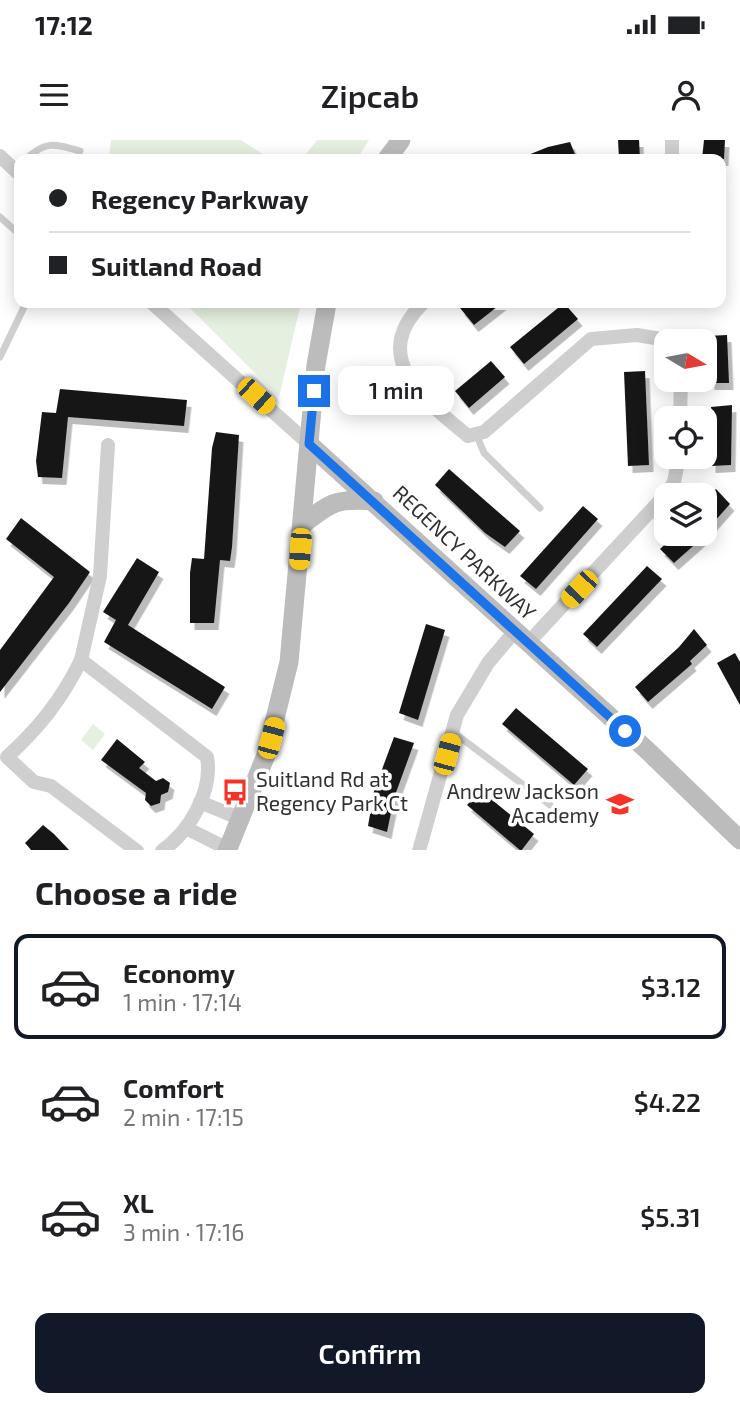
<!DOCTYPE html>
<html lang="en">
<head>
<meta charset="utf-8">
<style>
	:root { --surface:#fff; --page:#f2f2f2; --text:#202124; --muted:#757577; --line:#e0e0e0; --accent:#111827 }
	body { margin:0; font-family:"Exo 2",sans-serif; background:var(--page); color:var(--text); height:100vh; display:flex; flex-direction:column; font-size:26px; white-space:nowrap }
	* { box-sizing:border-box; margin:0 }
	p { font-size:23px; color:var(--muted) }
	.icon { flex:none; width:38px; height:38px; fill:none; stroke:currentColor; stroke-width:2; stroke-linecap:round; stroke-linejoin:round }
	.map { position:relative; height:710px; overflow:hidden }
	.details { display:flex; flex-direction:column; background:var(--surface); flex:1 }
	.details>* { flex:none }
	.top-card { position:absolute; left:14px; top:14px; width:712px; height:154px; border-radius:14px; box-shadow:0 4px 18px #0003; display:grid; align-content:center; height:154px; padding:0 35px; background:var(--surface) }
	.needle { width:46px; rotate:100deg }
	.tools { position:absolute; left:654px; top:189px; display:grid; gap:14px }
	.tools a { display:grid; place-items:center; width:63px; height:63px; border-radius:14px; background:var(--surface); box-shadow:0 4px 18px #0003; font-size:35px }
	.end { position:absolute; width:32px; height:32px; margin:-16px; border:9px solid #1a73e8; background:#fff; box-shadow:0 0 0 4px #fff }
	.from { border-radius:50% }
	.bubble { position:absolute; height:49px; border-radius:14px; background:var(--surface); box-shadow:0 4px 18px #0003; font-size:23px; font-weight:600; line-height:49px; text-align:center }
	.car { position:absolute; width:21px; height:42px; margin:-21px -10px; border-radius:9px; box-shadow:0 0 5px 2px #0007; background:linear-gradient(#f5c518 24%,#345 0 40%,#f5c518 0 76%,#345 0 86%,#f5c518 0) }
	.top-card b { display:flex; align-items:center; gap:24px; height:66px; font-size:26px }
	.top-card b+b { border-top:2px solid var(--line) }
	.top-card i { width:18px; height:18px; background:var(--text) }
	ul { padding:0; list-style:none }
	li { display:flex; align-items:center; gap:21px; height:105px; margin:0 14px 10px; padding:0 21px; border:4px solid transparent; border-radius:14px }
	li div { flex:1 }
	li b { display:block; font-size:26px }
	li em { font-style:normal; font-weight:600 }
	li.selected { border-color:var(--accent) }
	li>.icon { width:63px; height:63px; stroke-width:1.5 }
	h2 { padding:0 35px; font-size:32px; line-height:84px }
	.cta { display:flex; gap:14px; margin-top:auto; padding:14px 35px }
	.cta a { flex:1; height:80px; border-radius:14px; background:var(--accent); color:#fff; font-size:28px; font-weight:600; line-height:80px; text-align:center }
	.status { display:flex; justify-content:space-between; align-items:center; height:49px; padding:0 35px; background:var(--surface); direction:ltr }
	.status svg { height:19px; fill:currentColor }
	header { display:flex; justify-content:space-between; align-items:center; height:91px; padding:0 35px; background:var(--surface); font-size:32px; font-weight:600 }
	.map>svg:first-child { display:block }
	.green { fill:#e6f0e0 }
	.building { fill:#191919; filter:url(#shadow) }
	.lines { fill:none; stroke-linecap:round; stroke-linejoin:round }
	.lane { stroke:#cfcfcf; stroke-width:7 }
	.street { stroke:#cfcfcf; stroke-width:14 }
	.secondary { stroke:#bcbcbc; stroke-width:19 }
	.route { stroke:#1a73e8; stroke-width:9 }
	.labels { text-anchor:middle; stroke-width:7; stroke-linejoin:round; paint-order:stroke }
	.street-label { font-size:21px; fill:#323232; stroke:#fff }
	.poi-label { font-size:21px; fill:#323232; stroke:#fff; text-anchor:start }
</style>
</head>
<body>
<div class="status"><b>17:12</b><svg viewBox="0 0 49 12"><path d="M0 12V9h3v3zM5 12V6h3v6zM10 12V3h3v9zM15 12V0h3v12zM26 1h20v11H26zM47 4h2v5h-2z"/></svg></div>
<header><svg class="icon" aria-label="menu" viewBox="0 0 24 24"><path d="M4 6h16M4 12h16M4 18h16"/></svg>Zipcab<svg class="icon" aria-label="person" viewBox="0 0 24 24"><circle cx="12" cy="8" r="4"/><path d="M4 21q1-7 8-7t8 7"/></svg></header>
<div class="map">
<svg width="740" height="711" viewBox="0 0 740 711">
	<defs>
		<filter id="shadow"><feDropShadow dx="4.5" dy="7" stdDeviation="0" flood-color="#0004"/></filter>
	</defs>
	<rect width="100%" height="100%" fill="#fff"/>
	<g class="green">
		<polygon points="111,0 241,0 270,19 109,19"/>
		<polygon points="317,0 369,0 357,19 302,19"/>
		<polygon points="185,163 301,163 279,257"/>
		<polygon points="93,584 105,594 93,610 81,600"/>
	</g>
	<g class="building">
		<polygon points="618,0 639,0 640,19 619,19"/>
		<polygon points="704,0 725,0 724,19 702,19"/>
		<polygon points="570,2 577,19 518,19 548,7"/>
		<polygon points="467,163 502,163 474,185 460,168"/>
		<polygon points="564,163 578,179 524,224 510,207"/>
		<polygon points="727,195 729,243 710,243 707,196"/>
		<polygon points="491,221 505,237 469,268 455,251"/>
		<polygon points="645,231 649,325 628,326 624,232"/>
		<polygon points="60,249 187,260 184,286 68,277 62,338 38,337 36,321 42,272 56,273"/>
		<polygon points="732,265 731,325 711,326 711,267"/>
		<polygon points="216,292 239,295 232,407 230,421 220,420 214,483 190,483 190,433 192,418 204,419 212,308"/>
		<polygon points="449,329 520,391 505,407 485,393 435,345"/>
		<polygon points="716,349 730,364 705,392 705,360"/>
		<polygon points="583,366 598,379 536,449 520,436"/>
		<polygon points="21,378 90,432 69,463 0,552 0,510 54,437 6,399"/>
		<polygon points="676,394 695,394 701,399 674,423 660,409"/>
		<polygon points="137,418 159,432 128,485 225,547 212,569 104,502 116,480 103,472"/>
		<polygon points="647,426 662,439 597,507 583,494"/>
		<polygon points="426,484 445,490 418,580 399,573"/>
		<polygon points="694,489 707,505 690,521 692,524 648,562 635,547 679,507"/>
		<polygon points="735,513 740,522 740,565 717,523"/>
		<polygon points="516,568 588,629 574,645 502,584"/>
		<polygon points="394,597 414,603 394,658 387,692 368,686 374,651"/>
		<polygon points="117,599 145,622 139,628 156,641 163,638 170,643 168,652 161,655 160,663 151,666 145,660 146,653 101,620"/>
		<polygon points="480,650 534,694 521,711 467,665"/>
		<polygon points="43,685 54,694 70,711 32,711 25,703"/>
	</g>
	<g class="lines">
		<g class="lane">
			<path d="M26,19c20,-19 29,-15 54,-8"/>
			<polyline points="0,77 19,94"/>
			<polyline points="0,217 26,163"/>
			<polyline points="477,296 484,313 540,368"/>
			<polyline points="453,592 550,665"/>
		</g>
		<g class="street">
			<polyline points="672,0 672,19"/>
			<polyline points="0,16 19,34"/>
			<polyline points="152,163 309,304"/>
			<path d="M423,163c-56,55 3,98 45,133l16,-4 107,-93 46,-4 36,6"/>
			<polyline points="680,278 681,240"/>
			<path d="M108,305l-8,131 -19,84 126,97c6,34 -17,74 -45,94"/>
			<polyline points="528,503 668,352 674,342 679,317"/>
			<path d="M81,520c-19,39 -42,68 -74,97l27,25 17,4 86,65"/>
			<polyline points="200,662 241,679"/>
			<polyline points="186,688 228,709"/>
			<polyline points="419,711 457,575 488,523 515,491"/>
		</g>
		<g class="secondary">
			<polyline points="387,19 401,0"/>
			<polyline points="309,304 649,612 740,700"/>
			<path d="M302,385c29,-23 35,-27 72,-24"/>
			<polyline points="227,711 266,615 289,522 316,225 327,163"/>
		</g>
	</g>
	<g class="lines">
		<polyline class="route" points="314,251 309,304 625,591"/>
	</g>
	<defs>
		<g id="bus-bare" transform="scale(2.1)"><path d="M-5-6H5V4H4V6H2V4H-2V6H-4V4H-5ZM-3.5-4V0h7V-4ZM-3.5 1.2v1.5H-2V1.2ZM2 1.2v1.5H3.5V1.2Z" fill="#f73227" stroke="#fff" stroke-width="2.5" paint-order="stroke"/></g>
		<g id="school-bare" transform="scale(2.1)"><path d="M0-5L7-2L0 1L-7-2ZM-4 1L0 2.5L4 1V4Q0 6-4 4Z" fill="#f73227" stroke="#fff" stroke-width="2.5" paint-order="stroke"/></g>
	</defs>
	<g fill-rule="evenodd">
		<use href="#bus-bare" x="235" y="652"/>
		<use href="#school-bare" x="620" y="664"/>
	</g>
	<g class="labels">
		<g class="street-label">
			<text transform="translate(464 413) rotate(43)" y="7">REGENCY PARKWAY</text>
		</g>
		<g class="poi-label">
			<text x="256" y="647">Suitland Rd at<tspan x="256" dy="24">Regency Park Ct</tspan></text>
			<text x="599" y="659" text-anchor="end">Andrew Jackson<tspan x="599" dy="24">Academy</tspan></text>
		</g>
	</g>
</svg>
<div class="tools">
<a><svg class="needle" viewBox="-14 -14 28 28"><path d="M0-13l5 13h-10z" fill="#e53935"/><path d="M0 13l5-13h-10z" fill="#757577"/></svg></a>
<a><svg class="icon" aria-label="locate" viewBox="0 0 24 24"><circle cx="12" cy="12" r="6"/><path d="M12 2v4M12 18v4M2 12h4M18 12h4"/></svg></a>
<a><svg class="icon" aria-label="layers" viewBox="0 0 24 24"><path d="M12 4l9 5-9 5-9-5zM3 14l9 5 9-5"/></svg></a>
</div>
<i class="end from" style="left:625px;top:591px"></i>
<i class="end" style="left:314px;top:251px"></i>
<div class="bubble" style="left:338px;top:226px;width:116px">1 min</div>
<i class="car" style="left:256px;top:256px;rotate:132deg"></i>
<i class="car" style="left:300px;top:409px;rotate:184deg"></i>
<i class="car" style="left:579px;top:449px;rotate:223deg"></i>
<i class="car" style="left:271px;top:598px;rotate:15deg"></i>
<i class="car" style="left:447px;top:614px;rotate:15deg"></i>
<div class="top-card">
<b><i class="from"></i>Regency Parkway</b>
<b><i></i>Suitland Road</b>
</div>
</div>
<section class="details">
<h2>Choose a ride</h2>
<ul>
<li class="selected"><svg class="icon" aria-label="car" viewBox="0 0 24 24"><path d="M5 17H2v-5l4-1 3-4h7l3 4 3 1v5h-3M9 17h6M6 11h13"/><circle cx="7" cy="17" r="2"/><circle cx="17" cy="17" r="2"/></svg><div><b>Economy</b><p>1 min · 17:14</p></div><em>$3.12</em></li>
<li><svg class="icon" aria-label="car" viewBox="0 0 24 24"><path d="M5 17H2v-5l4-1 3-4h7l3 4 3 1v5h-3M9 17h6M6 11h13"/><circle cx="7" cy="17" r="2"/><circle cx="17" cy="17" r="2"/></svg><div><b>Comfort</b><p>2 min · 17:15</p></div><em>$4.22</em></li>
<li><svg class="icon" aria-label="car" viewBox="0 0 24 24"><path d="M5 17H2v-5l4-1 3-4h7l3 4 3 1v5h-3M9 17h6M6 11h13"/><circle cx="7" cy="17" r="2"/><circle cx="17" cy="17" r="2"/></svg><div><b>XL</b><p>3 min · 17:16</p></div><em>$5.31</em></li>
</ul>
<div class="cta"><a>Confirm</a></div>
</section>
</body>
</html>
